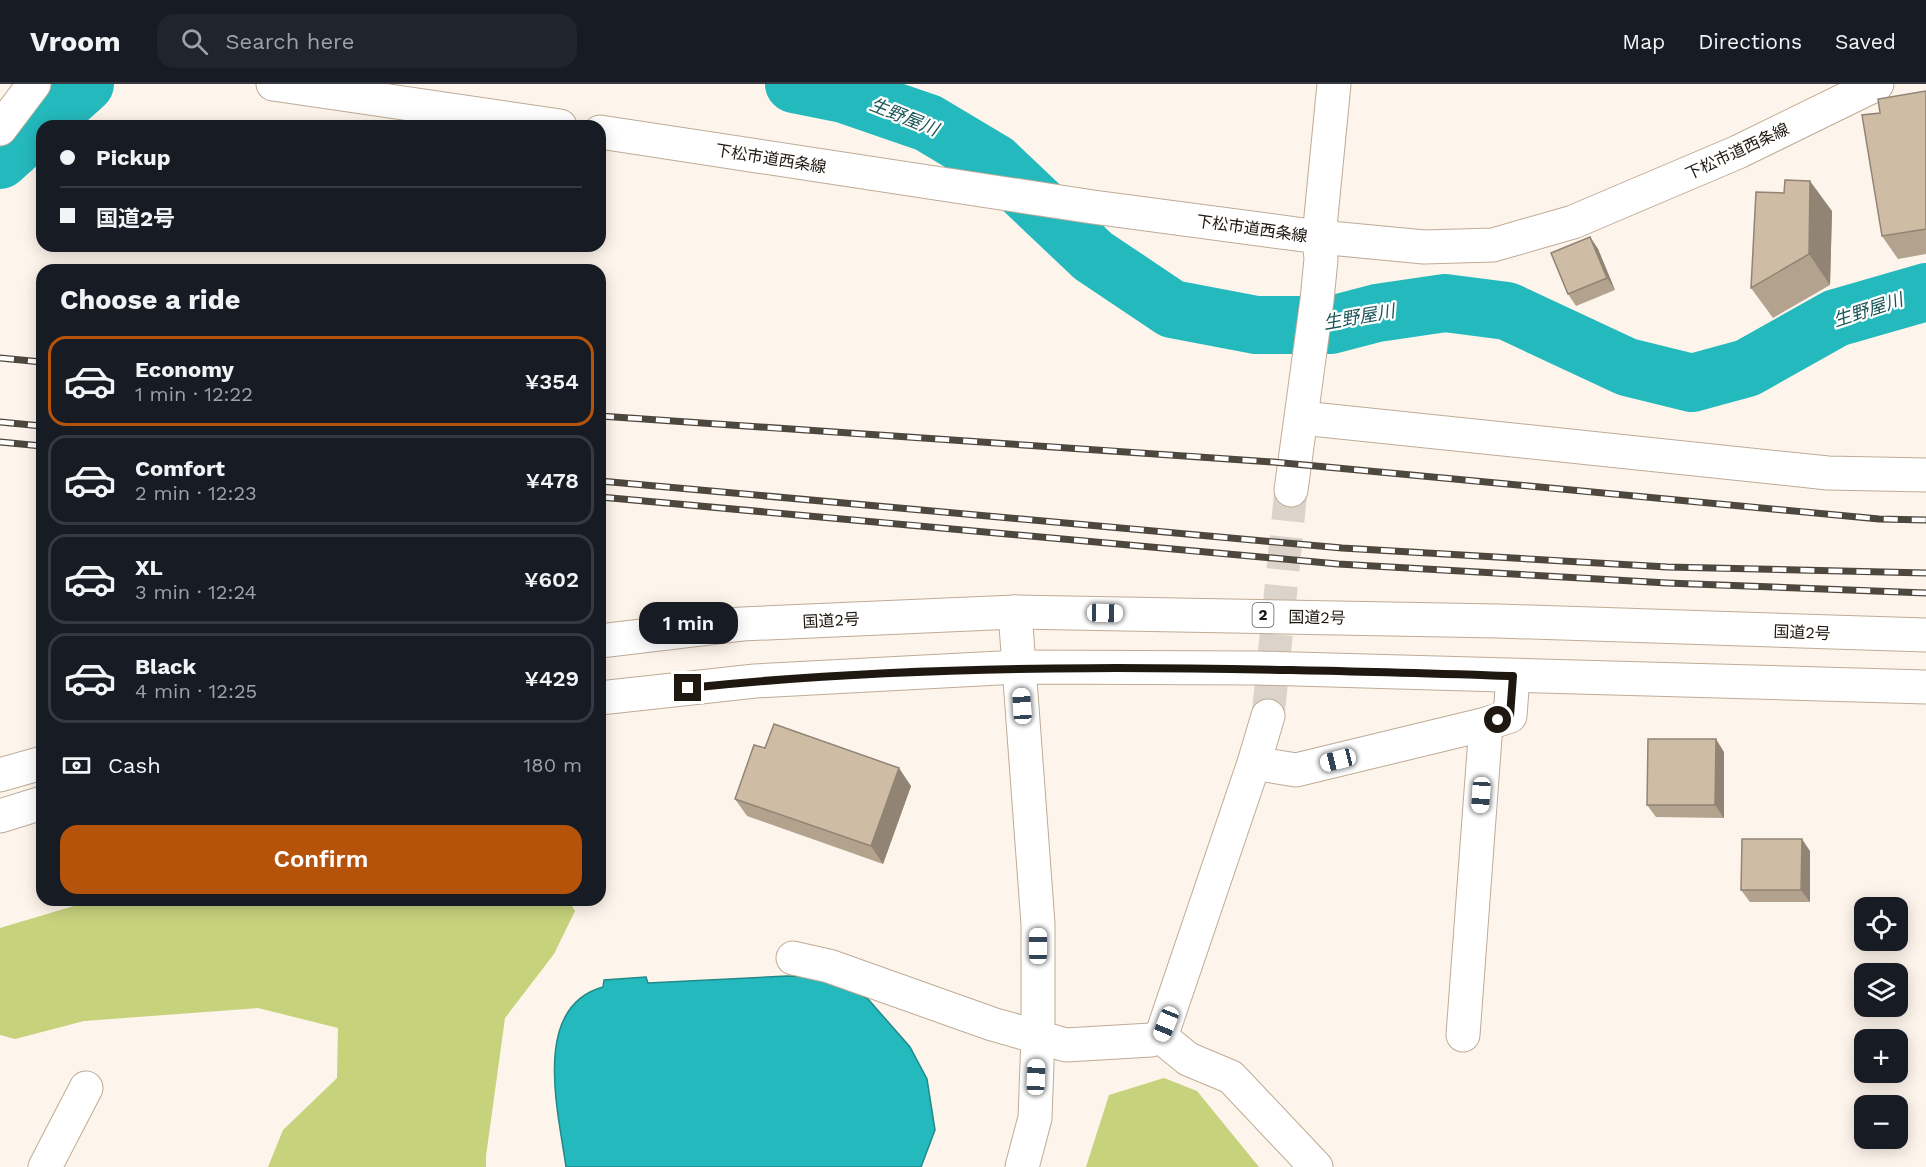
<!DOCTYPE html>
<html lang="en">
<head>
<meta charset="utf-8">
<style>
	:root { --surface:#171b24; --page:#20242c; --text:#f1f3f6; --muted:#9ea1a6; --line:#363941; --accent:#b45309 }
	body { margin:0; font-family:"Work Sans","Noto Sans JP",sans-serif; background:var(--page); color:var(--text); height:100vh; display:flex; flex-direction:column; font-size:22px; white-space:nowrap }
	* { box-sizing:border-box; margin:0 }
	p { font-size:20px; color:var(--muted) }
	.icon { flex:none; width:33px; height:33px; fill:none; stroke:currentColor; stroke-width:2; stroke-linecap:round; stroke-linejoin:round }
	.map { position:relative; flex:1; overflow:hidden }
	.panel { position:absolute; left:36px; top:180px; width:570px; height:642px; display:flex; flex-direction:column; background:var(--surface); border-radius:18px; box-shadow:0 3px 15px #0003 }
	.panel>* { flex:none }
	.guide { position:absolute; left:36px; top:36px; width:570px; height:132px; border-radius:18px; box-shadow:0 3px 15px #0003; display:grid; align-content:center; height:132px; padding:0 24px; background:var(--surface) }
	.controls { position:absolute; left:1854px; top:813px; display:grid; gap:12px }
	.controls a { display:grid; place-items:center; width:54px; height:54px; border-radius:12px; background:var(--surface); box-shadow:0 3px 15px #0003; font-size:30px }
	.end { position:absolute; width:27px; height:27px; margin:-14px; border:8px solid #1f1810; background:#fff; box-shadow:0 0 0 3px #fff }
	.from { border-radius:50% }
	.bubble { position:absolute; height:42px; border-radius:18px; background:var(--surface); box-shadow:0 3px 15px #0003; font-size:20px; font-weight:600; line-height:42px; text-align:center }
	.car { position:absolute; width:18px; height:36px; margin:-18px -9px; border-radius:8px; box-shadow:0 0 4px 2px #0007; background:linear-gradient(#fff 24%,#345 0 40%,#fff 0 76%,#345 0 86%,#fff 0) }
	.guide b { display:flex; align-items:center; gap:21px; height:57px; font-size:22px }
	.guide b+b { border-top:2px solid var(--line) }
	.guide i { width:15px; height:15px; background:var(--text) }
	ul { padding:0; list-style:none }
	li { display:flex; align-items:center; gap:18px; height:90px; margin:0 12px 9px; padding:0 12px; border:3px solid var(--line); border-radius:18px }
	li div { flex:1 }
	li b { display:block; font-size:22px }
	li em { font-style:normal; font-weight:600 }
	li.active { border-color:var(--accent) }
	li>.icon { width:54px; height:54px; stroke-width:1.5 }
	h2 { padding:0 24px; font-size:27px; line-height:72px }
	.pay { display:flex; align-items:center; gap:15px; height:66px; padding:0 24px; font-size:22px }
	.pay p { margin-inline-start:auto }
	.cta { display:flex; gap:12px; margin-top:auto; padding:12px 24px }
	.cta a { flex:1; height:69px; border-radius:18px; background:var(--accent); color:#fff; font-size:24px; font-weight:600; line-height:69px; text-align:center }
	header { display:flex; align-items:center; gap:36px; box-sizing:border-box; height:84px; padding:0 30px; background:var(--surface); border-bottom:2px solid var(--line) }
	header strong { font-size:28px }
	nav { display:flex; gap:33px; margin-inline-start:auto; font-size:21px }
	.search { width:420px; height:54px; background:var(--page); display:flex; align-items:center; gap:15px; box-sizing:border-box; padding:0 21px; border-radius:18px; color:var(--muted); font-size:22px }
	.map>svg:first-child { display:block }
	.green { fill:#c6d27c }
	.water { fill:#24b9bd; stroke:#228989; stroke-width:1.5 }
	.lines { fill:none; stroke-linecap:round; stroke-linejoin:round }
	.river { stroke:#24b9bd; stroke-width:58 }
	.minor-tunnel { stroke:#dcd3ca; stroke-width:33; stroke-dasharray:33 16; stroke-linecap:butt }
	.minor-casing { stroke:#bfab96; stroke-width:35 }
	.highway-casing { stroke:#bfab96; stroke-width:35 }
	.minor { stroke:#fff; stroke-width:33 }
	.highway { stroke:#fff; stroke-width:33 }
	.rail-casing { stroke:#4e473e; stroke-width:7 }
	.rail { stroke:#fff; stroke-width:4.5; stroke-dasharray:14; stroke-linecap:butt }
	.wall { fill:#b2a28e }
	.shaded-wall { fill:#918474 }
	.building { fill:#cfbca5; stroke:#918474; stroke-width:1.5 }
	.route { stroke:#1f1810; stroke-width:8 }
	.labels { text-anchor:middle; stroke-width:4.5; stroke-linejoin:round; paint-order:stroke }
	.shield { fill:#fff; stroke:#625d58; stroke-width:1.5 }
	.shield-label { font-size:15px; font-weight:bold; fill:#1f1810 }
	.street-label { font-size:16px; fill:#1f1810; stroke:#fff }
	.water-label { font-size:18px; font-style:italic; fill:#1c5557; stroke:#fff }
</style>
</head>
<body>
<header>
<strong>Vroom</strong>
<div class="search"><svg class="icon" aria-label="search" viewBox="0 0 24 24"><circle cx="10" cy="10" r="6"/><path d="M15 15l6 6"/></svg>Search here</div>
<nav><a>Map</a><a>Directions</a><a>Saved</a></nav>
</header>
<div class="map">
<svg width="1926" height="1083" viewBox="0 0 1926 1083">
	<rect width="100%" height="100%" fill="#fdf4eb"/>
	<g class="green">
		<polygon points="94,816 568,816 575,827 554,870 505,934 486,1072 486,1083 268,1083 283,1046 337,994 338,944 258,924 84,937 15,955 0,951 0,844"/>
		<polygon points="1164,994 1197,1007 1259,1083 1086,1083 1109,1011"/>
	</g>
	<path class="water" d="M787,892l45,2 36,21 42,48 17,32 8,51 -14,37h-355c-7,-53 -36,-160 37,-180l1,-7 42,-3 2,6z"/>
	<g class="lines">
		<g class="river">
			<polyline points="794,0 844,10 928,39 995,79 1093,172 1172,225 1256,241 1331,241 1377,229 1445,219 1507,227 1627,283 1692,299 1747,284 1836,234 1926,208"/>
			<polyline points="0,76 85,0"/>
		</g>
		<polyline class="minor-tunnel" points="1268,632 1291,406"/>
		<g class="minor-casing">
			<g id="minor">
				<polyline points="273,0 560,42"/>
				<polyline points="0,45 34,0"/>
				<polyline points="600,48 1093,123 1319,153 1424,163 1493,161 1573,138 1738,68 1877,0"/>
				<polyline points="1302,334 1828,389 1926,391"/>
				<polyline points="1291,406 1317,216 1321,175 1319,153 1334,0"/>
				<polyline points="1015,528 1038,840 1038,952 1035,1034 1022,1083"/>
				<polyline points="1254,679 1296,686 1486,640 1510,632 1513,592"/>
				<polyline points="793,874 829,882 992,940 1066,961 1151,956 1161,953"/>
				<polyline points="1463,951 1486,640"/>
				<polyline points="1161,953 1254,679 1268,632"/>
				<polyline points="1161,953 1188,975 1231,993 1316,1083"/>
				<polyline points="45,1083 86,1004"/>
			</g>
		</g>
		<g class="highway-casing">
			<g id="highway">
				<polyline points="600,557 742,540 1015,528 1498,537 1926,551"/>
				<polyline points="600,614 755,597 1019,583 1258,584 1926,603"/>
				<polyline points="0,691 42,679"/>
				<polyline points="0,732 42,719"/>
			</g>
		</g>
		<use href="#minor" class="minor"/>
		<use href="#highway" class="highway"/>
		<g class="rail-casing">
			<g id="rail">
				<polyline points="0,274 42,278"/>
				<polyline points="600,332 1273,378 1879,435 1926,436"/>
				<polyline points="0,338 42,342"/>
				<polyline points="0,358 42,362"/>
				<polyline points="600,397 1342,464 1667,483 1926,489"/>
				<polyline points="600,413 1338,480 1667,499 1926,509"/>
			</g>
		</g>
		<use href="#rail" class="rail"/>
	</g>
	<g class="wall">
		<polygon points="1926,7 1926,170 1898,175 1882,152"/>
		<polygon points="1784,109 1832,127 1830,201 1773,234 1751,204"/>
		<polygon points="1590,153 1598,165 1615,206 1576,222 1568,210"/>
		<polygon points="765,664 911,702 883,780 747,732 735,715"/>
		<polygon points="1724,668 1724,734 1656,733 1647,721"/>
		<polygon points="1810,767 1810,818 1750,818 1741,806"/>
	</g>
	<g class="shaded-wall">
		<polygon points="1810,97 1832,127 1830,201 1809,170"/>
		<polygon points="1590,153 1598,165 1615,206 1607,194"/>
		<polygon points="1716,655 1724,668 1724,734 1715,721"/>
		<polygon points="899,684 911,702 883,780 871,762"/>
		<polygon points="1802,755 1810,767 1810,818 1801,806"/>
	</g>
	<g class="building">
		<polygon points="1926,7 1926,145 1882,152 1862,31 1880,29 1878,15"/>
		<polygon points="1785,96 1810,97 1809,170 1751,204 1756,108 1784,109"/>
		<polygon points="1590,153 1607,194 1568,210 1551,169"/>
		<polygon points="774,640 899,684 871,762 735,715 754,661 765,664"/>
		<polygon points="1648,655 1716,655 1715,721 1647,721"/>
		<polygon points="1742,755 1802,755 1801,806 1741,806"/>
	</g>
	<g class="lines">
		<path class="route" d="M688,604c275,-29 550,-20 825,-12l-3,40 -12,4"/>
	</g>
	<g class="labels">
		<rect class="shield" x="1252.5" y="519" width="21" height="24" rx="4.5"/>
		<g class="shield-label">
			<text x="1263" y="536">2</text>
		</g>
		<g class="street-label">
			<text transform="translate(1737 67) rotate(-25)" y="6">下松市道西条線</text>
			<text transform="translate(771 74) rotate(9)" y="6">下松市道西条線</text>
			<text transform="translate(1252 144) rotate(8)" y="6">下松市道西条線</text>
			<text transform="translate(1317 533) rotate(1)" y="6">国道2号</text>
			<text transform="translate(831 536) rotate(-3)" y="6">国道2号</text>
			<text transform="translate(1802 548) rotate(2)" y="6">国道2号</text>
		</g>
		<g class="water-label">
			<text transform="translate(904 33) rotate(22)" y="6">生野屋川</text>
			<text transform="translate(1868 226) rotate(-18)" y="6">生野屋川</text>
			<text transform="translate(1359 233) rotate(-10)" y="6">生野屋川</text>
		</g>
	</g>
</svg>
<div class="controls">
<a><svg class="icon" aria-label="locate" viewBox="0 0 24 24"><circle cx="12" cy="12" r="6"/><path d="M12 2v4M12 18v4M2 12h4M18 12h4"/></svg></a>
<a><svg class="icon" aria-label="layers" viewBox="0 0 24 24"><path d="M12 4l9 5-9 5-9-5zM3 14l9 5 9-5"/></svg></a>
<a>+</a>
<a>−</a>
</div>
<i class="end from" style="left:1498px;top:636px"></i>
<i class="end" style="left:688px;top:604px"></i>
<div class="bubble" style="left:639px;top:518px;width:99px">1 min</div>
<i class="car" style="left:1105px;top:529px;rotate:91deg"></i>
<i class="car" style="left:1022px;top:622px;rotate:356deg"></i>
<i class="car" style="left:1338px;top:676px;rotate:256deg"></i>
<i class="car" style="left:1481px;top:711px;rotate:184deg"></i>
<i class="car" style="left:1038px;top:862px;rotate:0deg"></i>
<i class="car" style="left:1166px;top:940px;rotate:202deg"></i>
<i class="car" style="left:1036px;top:993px;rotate:2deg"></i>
<div class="guide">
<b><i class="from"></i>Pickup</b>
<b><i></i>国道2号</b>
</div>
<section class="panel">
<h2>Choose a ride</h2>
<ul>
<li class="active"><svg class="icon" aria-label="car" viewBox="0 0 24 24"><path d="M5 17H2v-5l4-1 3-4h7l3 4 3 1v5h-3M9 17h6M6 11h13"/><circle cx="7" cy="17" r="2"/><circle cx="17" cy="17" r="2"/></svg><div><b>Economy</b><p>1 min · 12:22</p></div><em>¥354</em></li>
<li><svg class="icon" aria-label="car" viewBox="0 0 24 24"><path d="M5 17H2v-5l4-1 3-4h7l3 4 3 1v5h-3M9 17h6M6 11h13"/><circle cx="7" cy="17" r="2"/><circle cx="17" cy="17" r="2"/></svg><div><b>Comfort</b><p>2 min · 12:23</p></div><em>¥478</em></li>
<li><svg class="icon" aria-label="car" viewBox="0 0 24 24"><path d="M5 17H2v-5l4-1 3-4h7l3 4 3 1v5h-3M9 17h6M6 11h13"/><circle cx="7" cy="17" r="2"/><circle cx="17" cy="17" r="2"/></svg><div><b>XL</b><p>3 min · 12:24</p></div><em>¥602</em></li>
<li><svg class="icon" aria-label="car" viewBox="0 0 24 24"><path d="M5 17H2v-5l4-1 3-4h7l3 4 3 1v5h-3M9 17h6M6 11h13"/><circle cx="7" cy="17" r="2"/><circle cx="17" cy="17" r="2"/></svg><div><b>Black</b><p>4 min · 12:25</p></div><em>¥429</em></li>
</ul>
<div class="pay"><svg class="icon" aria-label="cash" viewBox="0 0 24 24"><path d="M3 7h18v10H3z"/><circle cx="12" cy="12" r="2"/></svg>Cash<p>180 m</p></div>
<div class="cta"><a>Confirm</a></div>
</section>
</div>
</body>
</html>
